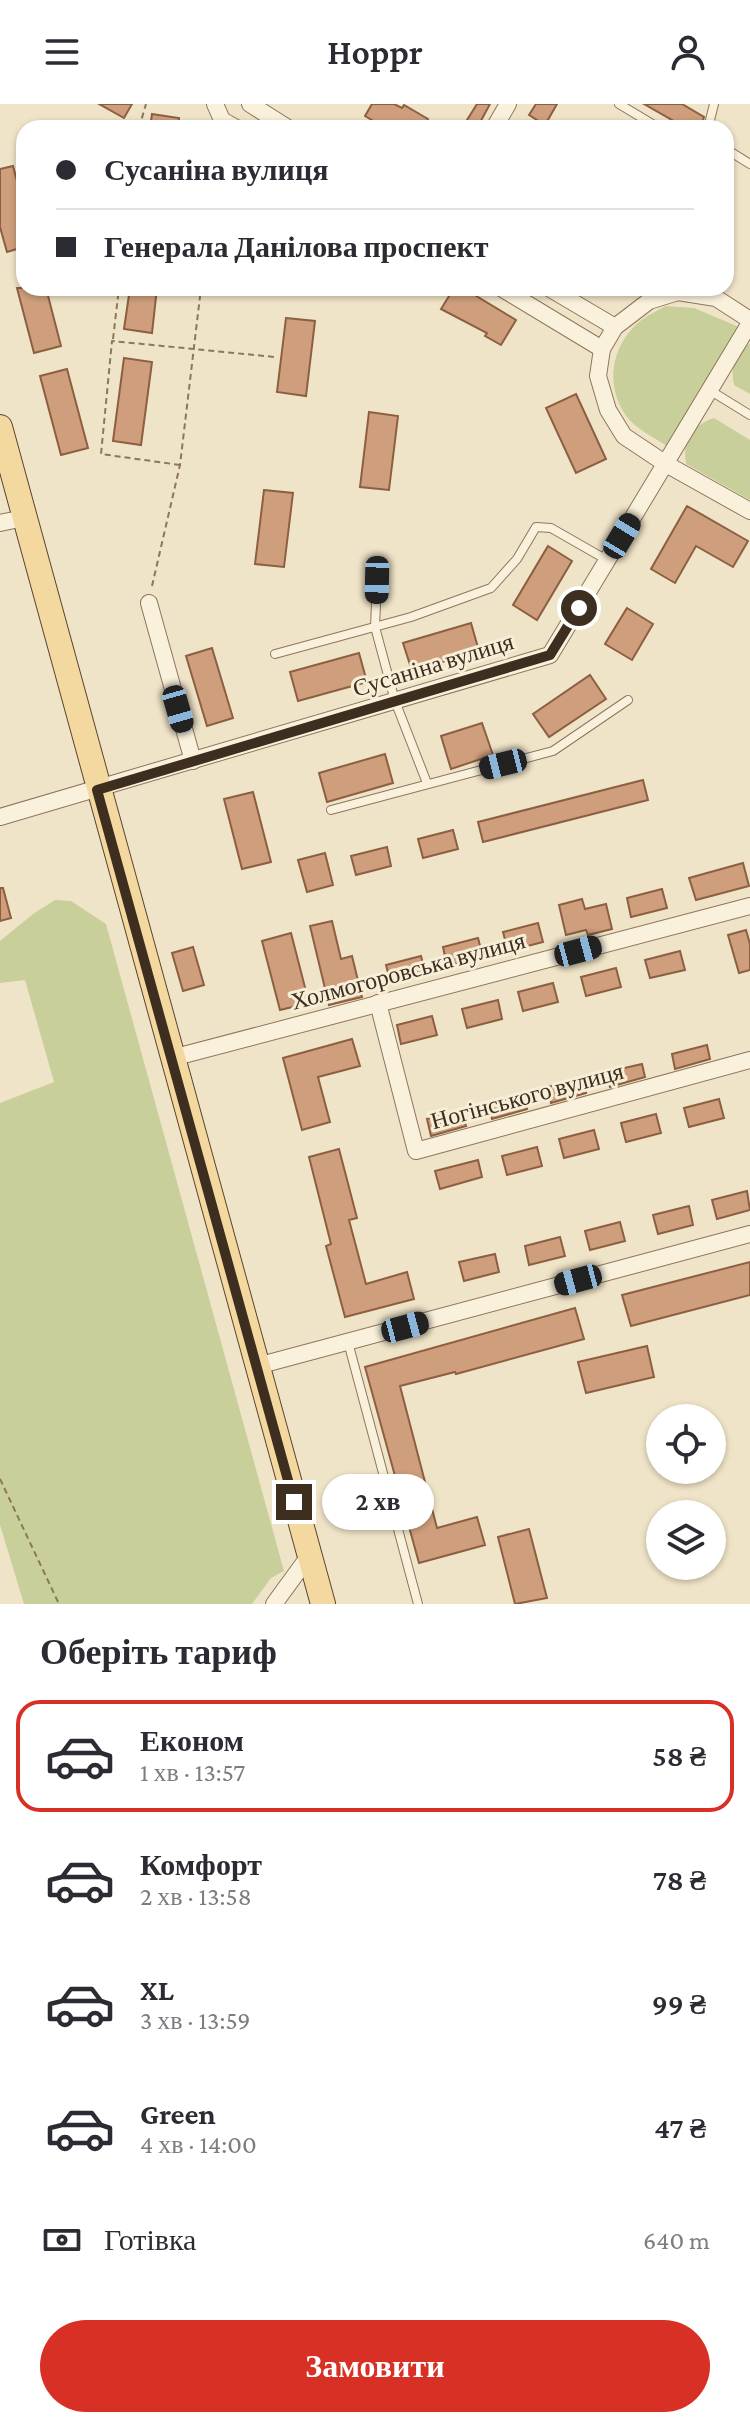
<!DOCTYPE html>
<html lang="uk">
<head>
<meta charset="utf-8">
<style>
	:root { --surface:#fff; --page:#f2f2f3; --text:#2b2b33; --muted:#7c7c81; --line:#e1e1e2; --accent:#d93025 }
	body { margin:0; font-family:"Crimson Pro",serif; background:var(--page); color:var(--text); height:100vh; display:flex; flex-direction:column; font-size:30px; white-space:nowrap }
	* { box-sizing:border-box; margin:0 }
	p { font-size:26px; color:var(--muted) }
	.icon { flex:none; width:44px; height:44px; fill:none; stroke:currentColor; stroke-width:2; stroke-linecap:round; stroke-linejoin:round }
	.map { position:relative; height:1500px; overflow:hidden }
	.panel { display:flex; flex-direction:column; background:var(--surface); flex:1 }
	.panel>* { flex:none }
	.hud { position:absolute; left:16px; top:16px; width:718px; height:176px; border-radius:24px; box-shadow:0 2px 6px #0004; display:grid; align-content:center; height:176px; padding:0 40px; background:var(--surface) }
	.controls { position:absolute; left:646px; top:1300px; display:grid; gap:16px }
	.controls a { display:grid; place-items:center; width:80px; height:80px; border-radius:50%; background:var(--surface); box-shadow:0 2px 6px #0004; font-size:40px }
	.end { position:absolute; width:36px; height:36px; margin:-18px; border:10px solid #3d2e20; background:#fff; box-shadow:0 0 0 4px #fff }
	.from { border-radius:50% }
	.bubble { position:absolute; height:56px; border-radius:28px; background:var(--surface); box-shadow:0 2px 6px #0004; font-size:26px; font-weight:600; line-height:56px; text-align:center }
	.car { position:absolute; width:24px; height:48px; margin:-24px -12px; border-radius:10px; box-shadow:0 0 6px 2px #0007; background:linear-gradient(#222 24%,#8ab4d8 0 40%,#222 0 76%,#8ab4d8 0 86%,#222 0) }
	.hud b { display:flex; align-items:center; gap:28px; height:76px; font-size:30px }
	.hud b+b { border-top:2px solid var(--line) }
	.hud i { width:20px; height:20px; background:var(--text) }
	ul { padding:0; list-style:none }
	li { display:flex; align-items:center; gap:24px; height:112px; margin:0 16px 12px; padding:0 24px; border:4px solid transparent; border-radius:24px }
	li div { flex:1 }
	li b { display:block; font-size:30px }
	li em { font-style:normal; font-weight:600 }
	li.selected { border-color:var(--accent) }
	li>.icon { width:72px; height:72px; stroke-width:1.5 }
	h2 { padding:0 40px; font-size:36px; line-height:96px }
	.pay { display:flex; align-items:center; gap:20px; height:88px; padding:0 40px; font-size:30px }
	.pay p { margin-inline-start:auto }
	.button { display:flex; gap:16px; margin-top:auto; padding:16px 40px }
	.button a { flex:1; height:92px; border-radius:48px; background:var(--accent); color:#fff; font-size:32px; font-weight:600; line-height:92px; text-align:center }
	header { display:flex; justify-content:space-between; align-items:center; height:104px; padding:0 40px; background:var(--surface); font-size:36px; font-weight:600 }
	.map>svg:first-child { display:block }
	.green { fill:#c9cf9b }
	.building { fill:#cf9f7d; stroke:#8d5f41; stroke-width:2 }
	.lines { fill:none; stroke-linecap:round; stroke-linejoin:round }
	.lane-casing { stroke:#8d765c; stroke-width:10 }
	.street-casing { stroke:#8d765c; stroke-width:18 }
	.primary-casing { stroke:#5b4430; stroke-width:26 }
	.path { stroke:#8d765c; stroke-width:2; stroke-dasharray:6 4; stroke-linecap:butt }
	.lane { stroke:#faf1dc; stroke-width:8 }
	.street { stroke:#faf1dc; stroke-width:16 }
	.primary { stroke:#f3d9a0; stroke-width:24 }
	.route { stroke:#3d2e20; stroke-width:10 }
	.labels { text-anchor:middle; stroke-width:6; stroke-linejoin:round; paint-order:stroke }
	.street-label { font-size:24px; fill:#3d2e20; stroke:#f7eed8 }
</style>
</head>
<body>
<header><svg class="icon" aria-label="menu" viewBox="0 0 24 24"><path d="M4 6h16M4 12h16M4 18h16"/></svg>Hoppr<svg class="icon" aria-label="person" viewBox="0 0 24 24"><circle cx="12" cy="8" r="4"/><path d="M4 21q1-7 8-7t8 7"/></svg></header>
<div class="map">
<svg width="750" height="1500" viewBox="0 0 750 1500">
	<rect width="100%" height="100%" fill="#f0e4c8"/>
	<g class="green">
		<path d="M665,202l29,2 45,19 -72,119c-12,-8 -31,-17 -40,-29 -22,-30 -17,-70 12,-95 7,-6 18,-11 26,-16z"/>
		<path d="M750,239v51l-16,-9c-4,-19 1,-30 16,-42z"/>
		<path d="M714,314l36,22v60l-64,-36c-4,-24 5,-38 28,-46z"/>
		<polygon points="55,796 71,797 106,820 284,1467 271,1474 252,1500 24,1500 0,1421 0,999 54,978 25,876 0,879 0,837 33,810"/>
	</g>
	<g class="building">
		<polygon points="99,0 132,0 124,14"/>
		<polygon points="372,0 394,0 402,4 404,1 428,15 422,24 385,24 365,12"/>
		<polygon points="477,0 490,0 477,24 462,24"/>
		<polygon points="536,0 557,0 545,21 529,11"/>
		<polygon points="644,0 682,0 704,13 701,22 700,24 686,24"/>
		<polygon points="152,10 179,14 178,24 150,24"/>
		<polygon points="13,62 24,103 24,143 7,148 0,123 0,65"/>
		<polygon points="17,184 46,184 61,242 34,249"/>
		<polygon points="130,184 157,184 152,229 124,225"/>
		<polygon points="454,184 463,184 516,216 501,241 485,232 487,229 441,205"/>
		<polygon points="286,214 315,217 306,292 277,288"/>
		<polygon points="124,254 152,258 141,341 113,337"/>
		<polygon points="67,265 88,344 61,351 40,272"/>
		<polygon points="576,290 606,355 576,369 546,304"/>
		<polygon points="369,308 398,312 389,386 360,383"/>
		<polygon points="264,386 293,389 284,463 255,460"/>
		<polygon points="687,402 748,437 733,463 696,442 675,479 651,465"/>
		<polygon points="548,442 572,457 537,516 513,501"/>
		<polygon points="627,504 653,520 632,556 605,540"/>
		<polygon points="471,519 479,547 412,567 403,539"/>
		<polygon points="212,544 233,614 207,622 186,552"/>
		<polygon points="359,549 367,578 298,597 290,568"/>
		<polygon points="590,571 606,595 549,633 533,610"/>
		<polygon points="482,619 493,651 451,665 441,632"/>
		<polygon points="385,650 393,679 327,698 319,669"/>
		<polygon points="643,676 648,696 483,738 478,718"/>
		<polygon points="253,688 271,758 242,765 224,695"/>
		<polygon points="453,726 458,745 423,754 418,735"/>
		<polygon points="387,743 391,762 356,771 351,752"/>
		<polygon points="325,749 333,781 307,788 298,756"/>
		<polygon points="743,759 749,782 696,796 689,774"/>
		<polygon points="0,784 3,784 11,814 0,817"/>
		<polygon points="662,785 667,804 631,813 627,794"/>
		<polygon points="582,795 585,805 606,800 612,825 588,831 586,826 566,831 559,801"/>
		<polygon points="332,817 341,855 352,852 362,893 329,901 310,822"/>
		<polygon points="538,819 543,838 508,847 503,828"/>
		<polygon points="746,826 750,840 750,866 739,869 728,831"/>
		<polygon points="291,829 309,899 280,906 262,837"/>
		<polygon points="478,834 483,853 447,862 443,843"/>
		<polygon points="193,843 204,881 183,887 172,849"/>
		<polygon points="680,847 685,866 650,874 645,856"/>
		<polygon points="421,852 426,871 391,880 386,861"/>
		<polygon points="616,864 621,883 586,892 581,873"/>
		<polygon points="553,879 558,898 523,907 518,888"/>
		<polygon points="498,896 502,915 467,924 462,905"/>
		<polygon points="432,912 437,931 401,940 397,921"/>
		<polygon points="352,935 360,962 318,973 330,1018 302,1026 283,954"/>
		<polygon points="707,941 710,955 675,965 672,950"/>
		<polygon points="642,960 645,973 610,983 607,968"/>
		<polygon points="582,975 586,989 551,999 547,983"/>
		<polygon points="523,992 527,1005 492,1015 488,1000"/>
		<polygon points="719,995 724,1014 689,1023 684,1004"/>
		<polygon points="462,1006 466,1022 431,1032 427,1015"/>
		<polygon points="656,1010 661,1029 626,1038 621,1019"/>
		<polygon points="594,1026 599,1045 564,1054 559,1035"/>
		<polygon points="537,1043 542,1062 507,1071 502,1052"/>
		<polygon points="339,1045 357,1114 349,1116 366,1180 407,1168 414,1195 345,1213 326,1142 331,1140 309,1053"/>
		<polygon points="478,1056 482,1073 440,1085 435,1067"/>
		<polygon points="747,1087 750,1106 717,1115 712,1096"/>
		<polygon points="689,1102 693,1121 658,1130 653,1111"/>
		<polygon points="620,1118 625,1137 590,1146 585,1127"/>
		<polygon points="560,1133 565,1152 529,1161 525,1142"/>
		<polygon points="495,1150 499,1168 464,1177 459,1158"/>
		<polygon points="750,1158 750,1191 631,1222 622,1191"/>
		<polygon points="575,1204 584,1235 456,1270 455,1268 400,1282 437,1424 477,1413 485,1441 419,1459 365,1263"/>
		<polygon points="647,1242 654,1273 586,1289 578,1258"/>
		<polygon points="529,1425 547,1494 515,1500 498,1433"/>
	</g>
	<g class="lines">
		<g class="lane-casing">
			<g id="lane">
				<polyline points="619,0 659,24"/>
				<polyline points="708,24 714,0"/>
				<polyline points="726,45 750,60"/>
				<polyline points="711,287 750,311"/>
				<polyline points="377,476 375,523 395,597 427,679"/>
				<polyline points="275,550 411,513 491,484 517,455 536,423 551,424 607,456"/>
				<polyline points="331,706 553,647 628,596"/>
				<polyline points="348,1238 418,1500"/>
			</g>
		</g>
		<g class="street-casing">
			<g id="street">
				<polyline points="215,0 222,16 236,24"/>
				<polyline points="250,0 288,24"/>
				<polyline points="494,24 508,0"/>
				<polyline points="501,184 602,245"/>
				<polyline points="549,184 615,223"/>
				<polyline points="750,216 716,194 678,188 649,197 615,223 602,245 598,272 608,306 624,332 666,360 750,407"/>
				<polyline points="0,419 24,414"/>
				<polyline points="149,499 193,657"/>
				<polyline points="0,713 550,551 750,219"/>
				<polyline points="378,899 416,1047 750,956"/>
				<polyline points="172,954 750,802"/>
				<polyline points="257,1262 750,1130"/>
				<polyline points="274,1500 309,1452"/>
			</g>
		</g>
		<g class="primary-casing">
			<polyline id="primary" points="0,323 323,1500"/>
		</g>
		<g class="path">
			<polyline points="139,24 146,0"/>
			<polyline points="113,235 119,184"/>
			<polyline points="180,361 101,350 112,237 275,253"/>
			<polyline points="152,482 180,361 201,184"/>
			<polyline points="0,1375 59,1500"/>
		</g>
		<use href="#lane" class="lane"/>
		<use href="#street" class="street"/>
		<use href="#primary" class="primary"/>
	</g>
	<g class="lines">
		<polyline class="route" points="294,1398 97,686 550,551 579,504"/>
	</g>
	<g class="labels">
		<g class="street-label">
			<text transform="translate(433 561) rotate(-17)" y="8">Сусаніна вулиця</text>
			<text transform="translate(408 867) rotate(-15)" y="8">Холмогоровська вулиця</text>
			<text transform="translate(527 992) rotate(-15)" y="8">Ногінського вулиця</text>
		</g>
	</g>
</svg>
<div class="controls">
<a><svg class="icon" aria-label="locate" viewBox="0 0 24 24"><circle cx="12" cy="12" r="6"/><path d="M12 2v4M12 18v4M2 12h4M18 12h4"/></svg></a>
<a><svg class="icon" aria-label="layers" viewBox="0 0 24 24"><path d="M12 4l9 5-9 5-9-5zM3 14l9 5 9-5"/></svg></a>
</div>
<i class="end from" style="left:579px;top:504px"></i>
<i class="end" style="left:294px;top:1398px"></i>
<div class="bubble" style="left:322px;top:1370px;width:112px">2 хв</div>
<i class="car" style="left:622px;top:432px;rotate:31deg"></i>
<i class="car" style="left:377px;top:476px;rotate:181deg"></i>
<i class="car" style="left:178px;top:605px;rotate:164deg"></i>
<i class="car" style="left:503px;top:660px;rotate:256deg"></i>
<i class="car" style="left:578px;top:847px;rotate:75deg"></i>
<i class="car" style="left:578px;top:1176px;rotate:255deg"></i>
<i class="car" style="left:405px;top:1223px;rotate:75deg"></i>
<div class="hud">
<b><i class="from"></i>Сусаніна вулиця</b>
<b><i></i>Генерала Данілова проспект</b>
</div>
</div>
<section class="panel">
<h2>Оберіть тариф</h2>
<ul>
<li class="selected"><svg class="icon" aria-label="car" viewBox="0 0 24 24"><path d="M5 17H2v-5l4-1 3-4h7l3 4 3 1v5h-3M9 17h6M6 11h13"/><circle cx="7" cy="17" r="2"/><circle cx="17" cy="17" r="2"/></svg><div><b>Економ</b><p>1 хв · 13:57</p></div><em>58 ₴</em></li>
<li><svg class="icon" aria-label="car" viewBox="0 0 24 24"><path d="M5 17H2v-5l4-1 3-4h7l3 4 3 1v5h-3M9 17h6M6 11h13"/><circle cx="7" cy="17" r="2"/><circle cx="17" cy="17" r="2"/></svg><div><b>Комфорт</b><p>2 хв · 13:58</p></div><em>78 ₴</em></li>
<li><svg class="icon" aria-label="car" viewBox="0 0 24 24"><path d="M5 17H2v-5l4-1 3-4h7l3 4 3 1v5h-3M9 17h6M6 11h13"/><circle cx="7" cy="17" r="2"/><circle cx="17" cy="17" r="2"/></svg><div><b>XL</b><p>3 хв · 13:59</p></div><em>99 ₴</em></li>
<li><svg class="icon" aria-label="car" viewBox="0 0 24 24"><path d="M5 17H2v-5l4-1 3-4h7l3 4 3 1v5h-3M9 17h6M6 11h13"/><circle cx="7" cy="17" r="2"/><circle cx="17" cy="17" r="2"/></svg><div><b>Green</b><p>4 хв · 14:00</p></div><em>47 ₴</em></li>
</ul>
<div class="pay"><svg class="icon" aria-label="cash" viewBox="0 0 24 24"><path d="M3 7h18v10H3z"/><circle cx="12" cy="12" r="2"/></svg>Готівка<p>640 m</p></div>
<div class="button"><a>Замовити</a></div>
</section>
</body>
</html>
